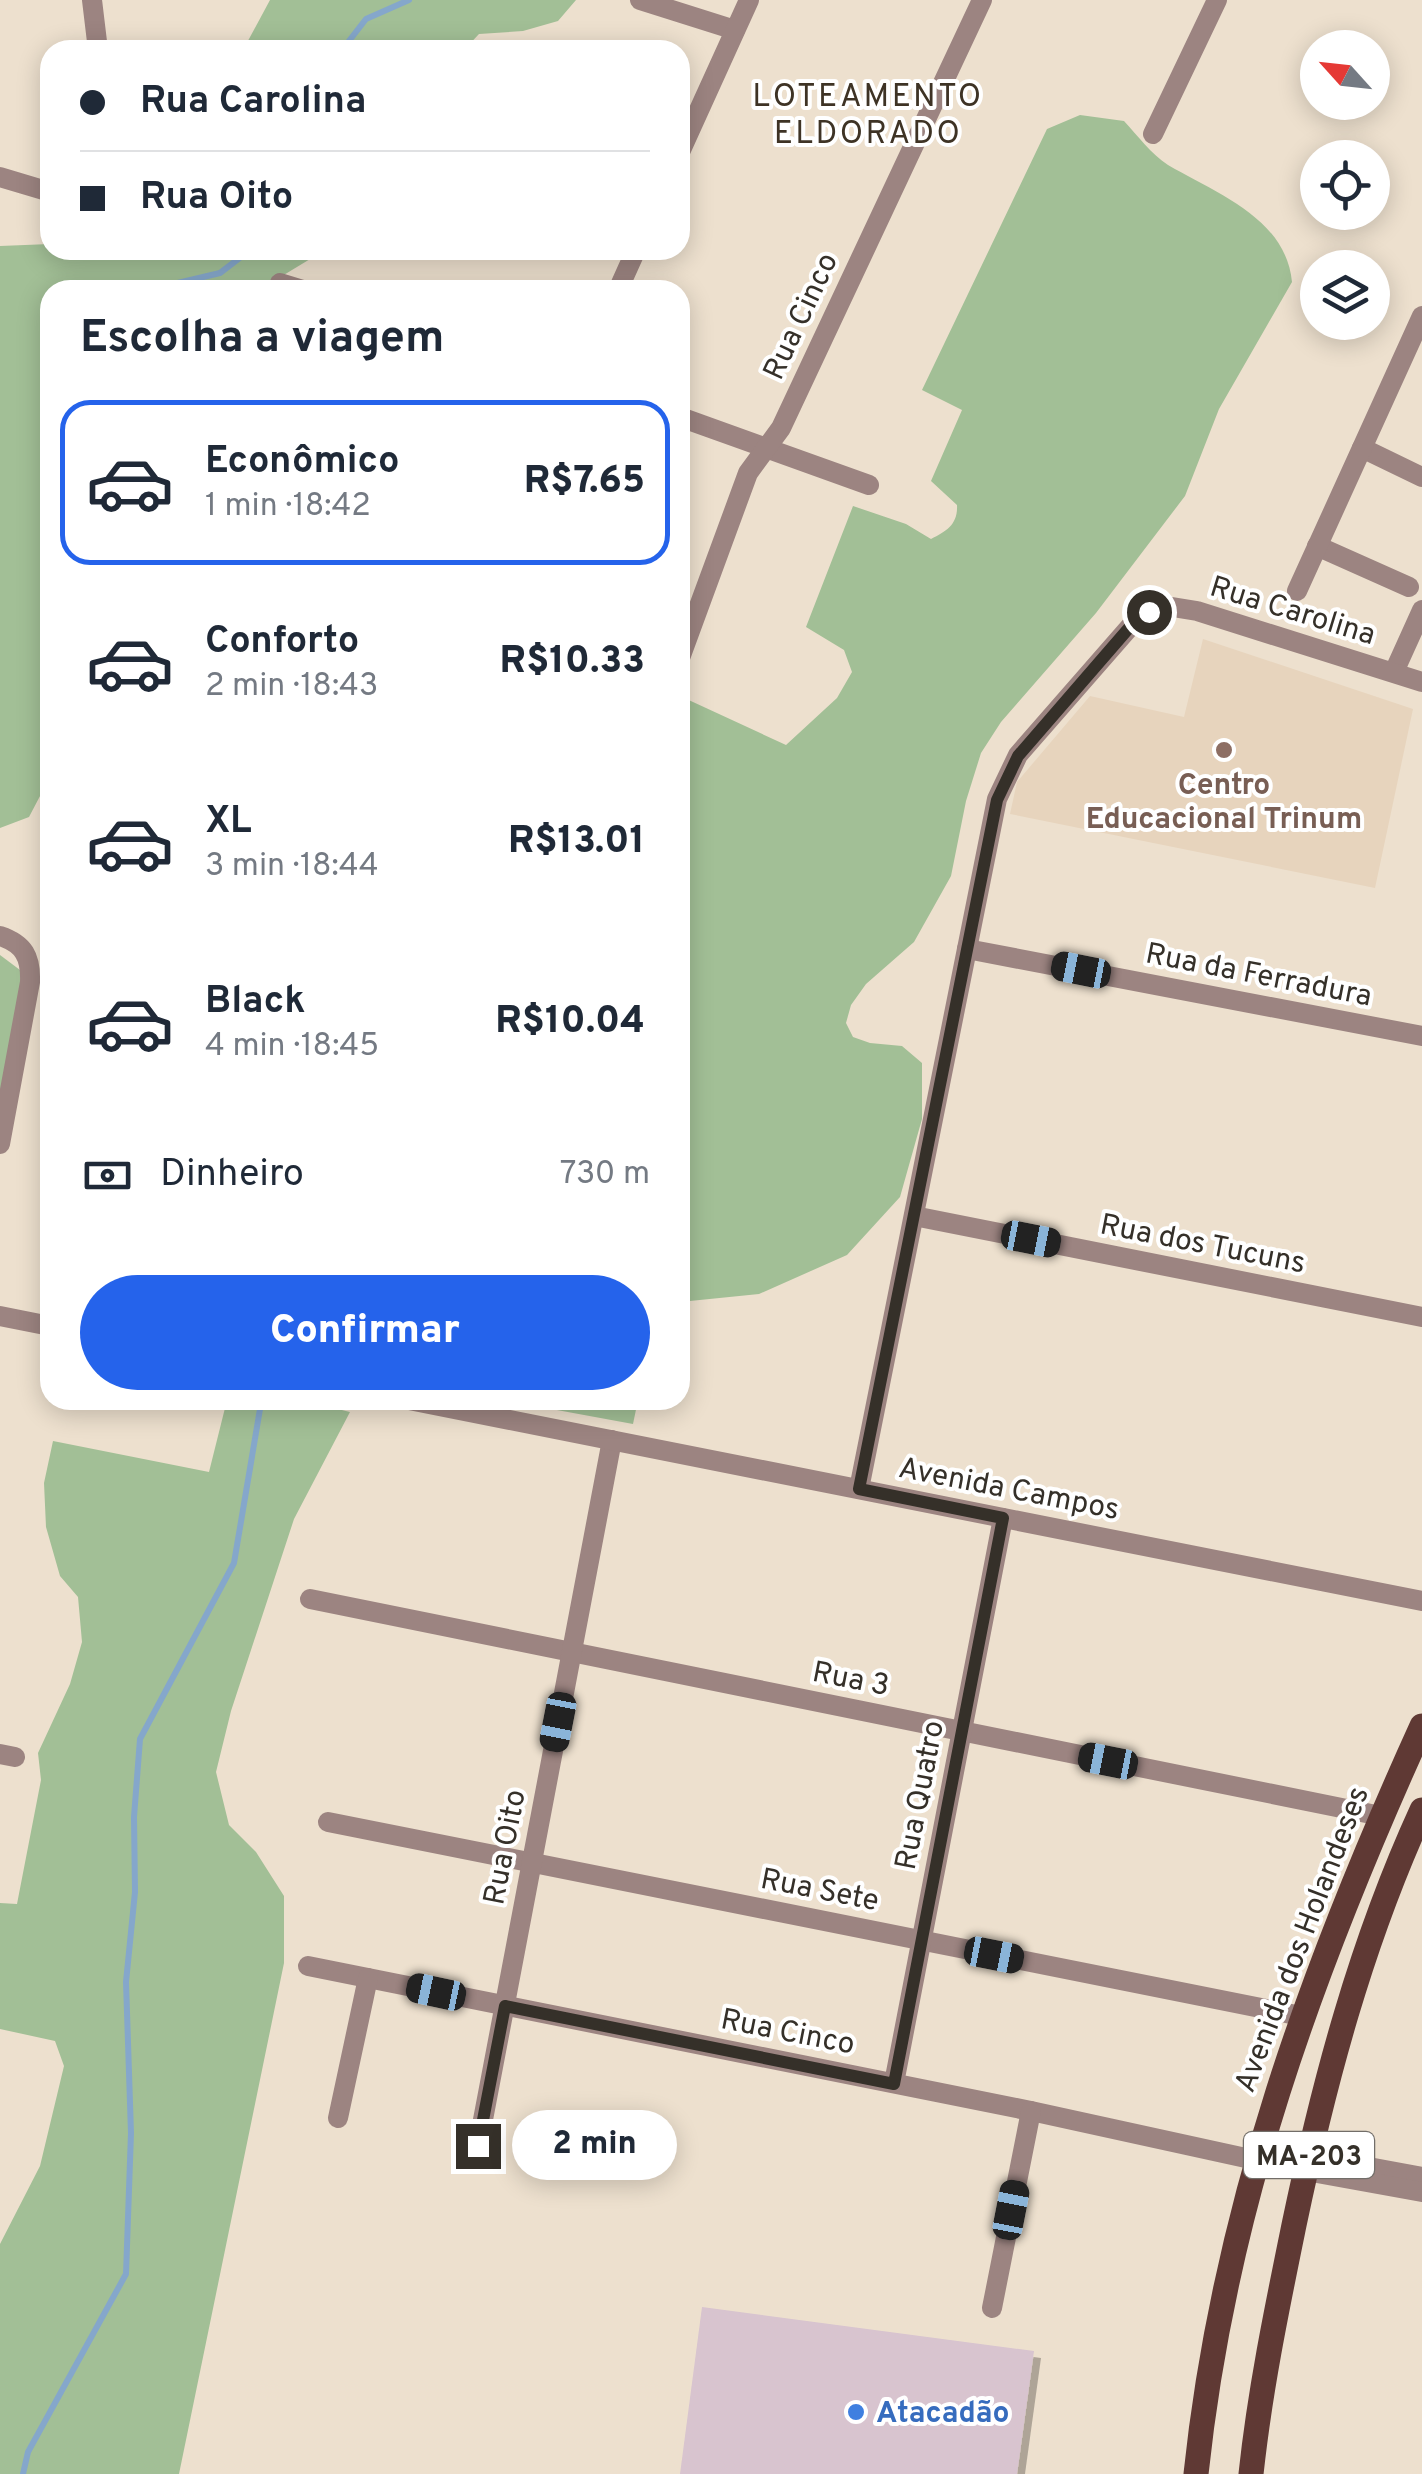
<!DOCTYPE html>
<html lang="pt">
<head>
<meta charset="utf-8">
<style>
	:root { --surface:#fff; --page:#f6f6f7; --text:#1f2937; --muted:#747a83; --line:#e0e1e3; --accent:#2563eb }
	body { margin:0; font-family:Overpass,sans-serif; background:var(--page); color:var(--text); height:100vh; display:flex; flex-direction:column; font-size:38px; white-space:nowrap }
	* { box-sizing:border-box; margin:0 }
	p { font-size:32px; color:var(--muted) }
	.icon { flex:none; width:55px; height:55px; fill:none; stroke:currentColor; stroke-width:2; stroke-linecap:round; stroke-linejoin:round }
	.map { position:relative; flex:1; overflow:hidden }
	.side { position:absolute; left:40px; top:280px; width:650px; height:1130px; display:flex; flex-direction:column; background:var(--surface); border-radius:30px; box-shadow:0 5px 25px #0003 }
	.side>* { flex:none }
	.guide { position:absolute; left:40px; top:40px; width:650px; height:220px; border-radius:30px; box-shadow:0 5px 25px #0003; display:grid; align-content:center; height:220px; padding:0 40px; background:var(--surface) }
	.needle { width:65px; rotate:297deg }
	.buttons { position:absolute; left:1300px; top:30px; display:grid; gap:20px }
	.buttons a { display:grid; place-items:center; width:90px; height:90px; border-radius:50%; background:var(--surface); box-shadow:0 5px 25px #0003; font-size:50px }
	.end { position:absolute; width:45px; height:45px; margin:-22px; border:12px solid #353029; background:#fff; box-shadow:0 0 0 5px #fff }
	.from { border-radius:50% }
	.bubble { position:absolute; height:70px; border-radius:35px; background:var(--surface); box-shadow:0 5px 25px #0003; font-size:32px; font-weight:800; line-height:70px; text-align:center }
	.car { position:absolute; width:30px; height:60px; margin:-30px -15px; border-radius:12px; box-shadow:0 0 8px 2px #0007; background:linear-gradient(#222 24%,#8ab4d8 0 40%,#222 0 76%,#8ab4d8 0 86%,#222 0) }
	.guide b { display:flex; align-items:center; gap:35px; height:95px; font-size:38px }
	.guide b+b { border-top:2px solid var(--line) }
	.guide i { width:25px; height:25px; background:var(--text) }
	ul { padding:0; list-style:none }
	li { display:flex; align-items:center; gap:30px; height:165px; margin:0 20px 15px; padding:0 20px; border:5px solid transparent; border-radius:30px }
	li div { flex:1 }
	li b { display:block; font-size:38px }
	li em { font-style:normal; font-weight:800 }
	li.selected { border-color:var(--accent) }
	li>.icon { width:90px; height:90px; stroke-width:1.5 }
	h2 { padding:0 40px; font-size:45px; line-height:120px }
	.pay { display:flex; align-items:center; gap:25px; height:110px; padding:0 40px; font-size:38px }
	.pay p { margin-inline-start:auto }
	.action { display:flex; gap:20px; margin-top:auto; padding:20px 40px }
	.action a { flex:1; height:115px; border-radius:60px; background:var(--accent); color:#fff; font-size:40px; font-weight:800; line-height:115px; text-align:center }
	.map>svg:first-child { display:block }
	.built { fill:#e7d4bd }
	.forest { fill:#a2bf96 }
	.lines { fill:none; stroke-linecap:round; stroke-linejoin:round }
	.stream { stroke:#85a7cb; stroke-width:6 }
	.building { fill:#d8c4cf; filter:url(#shadow) }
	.minor { stroke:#9c8481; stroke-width:20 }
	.tertiary { stroke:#9c8481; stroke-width:20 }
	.primary { stroke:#5f3934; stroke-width:25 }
	.route { stroke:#353029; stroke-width:12 }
	.education-dot { fill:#8d6e63; stroke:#fff; stroke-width:4 }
	.shop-dot { fill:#3f7fe0; stroke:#fff; stroke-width:4 }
	.labels { text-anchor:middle; stroke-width:8; stroke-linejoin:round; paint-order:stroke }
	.shield { fill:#fff; stroke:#726e69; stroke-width:2.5 }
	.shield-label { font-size:28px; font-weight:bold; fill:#353029 }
	.street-label { font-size:30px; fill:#353029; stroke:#fff }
	.education-label { font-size:30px; font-weight:bold; fill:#785e54; stroke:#fff }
	.shop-label { font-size:30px; font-weight:bold; fill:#366cbe; stroke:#fff; text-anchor:start }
	.neighbourhood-label { font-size:32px; letter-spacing:2.5px; fill:#3e3325; stroke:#fff }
</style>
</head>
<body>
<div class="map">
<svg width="1422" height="2474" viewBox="0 0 1422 2474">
	<defs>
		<filter id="shadow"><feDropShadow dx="7" dy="7" stdDeviation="0" flood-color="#0004"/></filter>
	</defs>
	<rect width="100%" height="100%" fill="#ede0ce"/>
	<polygon class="built" points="1203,639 1413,709 1375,888 1010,814 1017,782 1090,696 1184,717"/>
	<g class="forest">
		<polygon points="270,0 576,0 558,21 523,31 479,34 464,50 243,50"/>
		<path d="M1080,115l44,6c14,15 27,33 44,44 48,28 118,53 124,117l-73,127 -34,87 -89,117 -95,109 -20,31 -15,48 -15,75 -37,66 -48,42 -15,21 -5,18 7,14 17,6 32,3 20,17v56l-22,78 -53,58 -88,39 -79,8v-606l106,49 51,-47 15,-26 -8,-22 -38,-23 47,-121 53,18 25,15c16,-8 27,-15 26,-34l-26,-24 31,-71 -40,-20 125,-261z"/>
		<polygon points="50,244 50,250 325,250 259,290 50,290 50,777 29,817 0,828 0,246"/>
		<polygon points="0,955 20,970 25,979 0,1109"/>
		<polygon points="227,1400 301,1400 350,1412 294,1519 231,1711 216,1772 229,1825 256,1852 284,1896 284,1963 179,2474 0,2474 0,2244 40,2166 64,2066 55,2041 0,2029 0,1903 17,1904 41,1780 38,1753 70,1684 82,1642 78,1597 60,1576 46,1527 44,1483 53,1441 209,1472"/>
		<polygon points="548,1400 638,1400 633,1424 546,1408"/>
	</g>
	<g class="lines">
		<g class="stream">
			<polyline points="342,50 366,19 409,0"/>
			<polyline points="148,290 220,273 250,250"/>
			<polyline points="23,2474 28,2452 126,2274 131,2133 126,1982 135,1892 134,1817 140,1739 234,1563 260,1409 268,1400"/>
		</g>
	</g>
	<polygon class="building" points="702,2307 1034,2351 1017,2474 680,2474"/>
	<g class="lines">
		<g class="minor">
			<polyline points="92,0 98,50"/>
			<polyline points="640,0 735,30"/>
			<polyline points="1153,134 1217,0"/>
			<polyline points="680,152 749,0"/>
			<polyline points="0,177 50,192"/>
			<polyline points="280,283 303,290"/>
			<polyline points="618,290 636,250"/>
			<polyline points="680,417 869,485"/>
			<polyline points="1362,448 1422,477"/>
			<polyline points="1317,546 1409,587"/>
			<polyline points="1297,591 1422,316"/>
			<polyline points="680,658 748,473 781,428 982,0"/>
			<polyline points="1394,672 1422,610"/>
			<path d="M0,936c24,8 31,21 30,46l-30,162"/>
			<polyline points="967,949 1422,1036"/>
			<polyline points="914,1216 1422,1317"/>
			<polyline points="859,1489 997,799 1018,755 1135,621 1166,606 1197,611 1422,682"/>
			<polyline points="310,1599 1381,1816"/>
			<polyline points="0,1754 15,1757"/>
			<polyline points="328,1822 1301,2016"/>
			<polyline points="308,1966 1031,2111 1255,2160"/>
			<polyline points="894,2083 1003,1518"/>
			<polyline points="338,2118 368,1978"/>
			<polyline points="478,2146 612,1440"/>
			<polyline points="1309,2156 1422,2177"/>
			<polyline points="1306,2171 1422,2192"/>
			<polyline points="992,2308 1031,2111"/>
		</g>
		<g class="tertiary">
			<polyline points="0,1316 50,1326"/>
			<polyline points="409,1400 1422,1601"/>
		</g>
		<g class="primary">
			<path d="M1196,2474c28,-266 116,-506 226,-748"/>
			<path d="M1251,2474c9,-84 26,-166 43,-249 30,-143 67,-282 128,-415"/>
		</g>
	</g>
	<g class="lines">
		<polyline class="route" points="478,2146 505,2006 894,2084 1003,1518 859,1489 997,800 1018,756 1135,621 1149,612"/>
	</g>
	<circle class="education-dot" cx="1224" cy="750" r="10"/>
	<circle class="shop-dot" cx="856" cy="2412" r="10"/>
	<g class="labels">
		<rect class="shield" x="1244" y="2132" width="130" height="46" rx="8"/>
		<g class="shield-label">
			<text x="1309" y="2165">MA-203</text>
		</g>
		<g class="street-label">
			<text transform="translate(800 316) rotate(-65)" y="10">Rua Cinco</text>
			<text transform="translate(1293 610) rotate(17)" y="10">Rua Carolina</text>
			<text transform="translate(1259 974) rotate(11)" y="10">Rua da Ferradura</text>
			<text transform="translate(1203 1243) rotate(11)" y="10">Rua dos Tucuns</text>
			<text transform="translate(1009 1488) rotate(11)" y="10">Avenida Campos</text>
			<text transform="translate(851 1678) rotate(11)" y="10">Rua 3</text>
			<text transform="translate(919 1795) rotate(-79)" y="10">Rua Quatro</text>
			<text transform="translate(504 1847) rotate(-79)" y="10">Rua Oito</text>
			<text transform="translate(820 1889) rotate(11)" y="10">Rua Sete</text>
			<text transform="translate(1301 1939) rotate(-69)" y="10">Avenida dos Holandeses</text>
			<text transform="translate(788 2031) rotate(11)" y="10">Rua Cinco</text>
		</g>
		<g class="education-label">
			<text x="1224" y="794">Centro<tspan x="1224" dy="34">Educacional Trinum</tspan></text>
		</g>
		<g class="shop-label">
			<text x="876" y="2422">Atacadão</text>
		</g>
		<g class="neighbourhood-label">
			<text x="868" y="106">LOTEAMENTO<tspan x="868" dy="37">ELDORADO</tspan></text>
		</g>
	</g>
</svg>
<div class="buttons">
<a><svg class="needle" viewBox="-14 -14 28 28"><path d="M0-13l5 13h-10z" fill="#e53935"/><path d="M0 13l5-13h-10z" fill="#747a83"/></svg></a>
<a><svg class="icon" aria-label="locate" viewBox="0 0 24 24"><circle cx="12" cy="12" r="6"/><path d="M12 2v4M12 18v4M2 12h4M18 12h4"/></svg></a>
<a><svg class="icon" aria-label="layers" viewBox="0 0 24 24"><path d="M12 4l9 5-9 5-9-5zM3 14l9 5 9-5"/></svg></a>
</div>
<i class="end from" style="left:1149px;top:612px"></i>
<i class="end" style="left:478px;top:2146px"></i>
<div class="bubble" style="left:512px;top:2110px;width:165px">2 min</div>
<i class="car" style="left:1081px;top:970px;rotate:281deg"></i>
<i class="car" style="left:1031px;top:1239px;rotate:101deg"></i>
<i class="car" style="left:558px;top:1722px;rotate:191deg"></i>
<i class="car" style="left:1108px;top:1761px;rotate:281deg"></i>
<i class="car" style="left:994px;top:1955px;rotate:101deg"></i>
<i class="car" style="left:436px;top:1992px;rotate:282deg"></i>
<i class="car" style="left:1011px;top:2210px;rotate:11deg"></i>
<div class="guide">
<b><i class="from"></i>Rua Carolina</b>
<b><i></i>Rua Oito</b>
</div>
<section class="side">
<h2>Escolha a viagem</h2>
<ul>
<li class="selected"><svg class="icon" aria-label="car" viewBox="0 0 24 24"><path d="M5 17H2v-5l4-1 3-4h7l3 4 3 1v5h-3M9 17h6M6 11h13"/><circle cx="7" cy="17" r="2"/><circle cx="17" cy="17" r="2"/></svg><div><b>Econômico</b><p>1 min · 18:42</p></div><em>R$7.65</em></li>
<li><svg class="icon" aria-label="car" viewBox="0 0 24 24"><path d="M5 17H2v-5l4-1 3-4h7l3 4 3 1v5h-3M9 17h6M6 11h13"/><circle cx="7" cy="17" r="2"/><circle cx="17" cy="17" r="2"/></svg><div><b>Conforto</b><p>2 min · 18:43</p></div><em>R$10.33</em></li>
<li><svg class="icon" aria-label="car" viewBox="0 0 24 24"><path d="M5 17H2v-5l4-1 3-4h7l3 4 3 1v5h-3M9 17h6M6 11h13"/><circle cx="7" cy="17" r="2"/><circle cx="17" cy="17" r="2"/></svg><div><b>XL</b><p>3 min · 18:44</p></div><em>R$13.01</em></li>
<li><svg class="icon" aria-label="car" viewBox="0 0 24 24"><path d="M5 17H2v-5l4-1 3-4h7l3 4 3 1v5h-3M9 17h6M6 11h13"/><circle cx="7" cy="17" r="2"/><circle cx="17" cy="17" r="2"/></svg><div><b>Black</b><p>4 min · 18:45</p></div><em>R$10.04</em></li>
</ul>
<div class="pay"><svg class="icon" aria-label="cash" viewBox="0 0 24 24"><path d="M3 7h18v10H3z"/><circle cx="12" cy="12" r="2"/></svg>Dinheiro<p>730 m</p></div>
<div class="action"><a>Confirmar</a></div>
</section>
</div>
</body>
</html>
